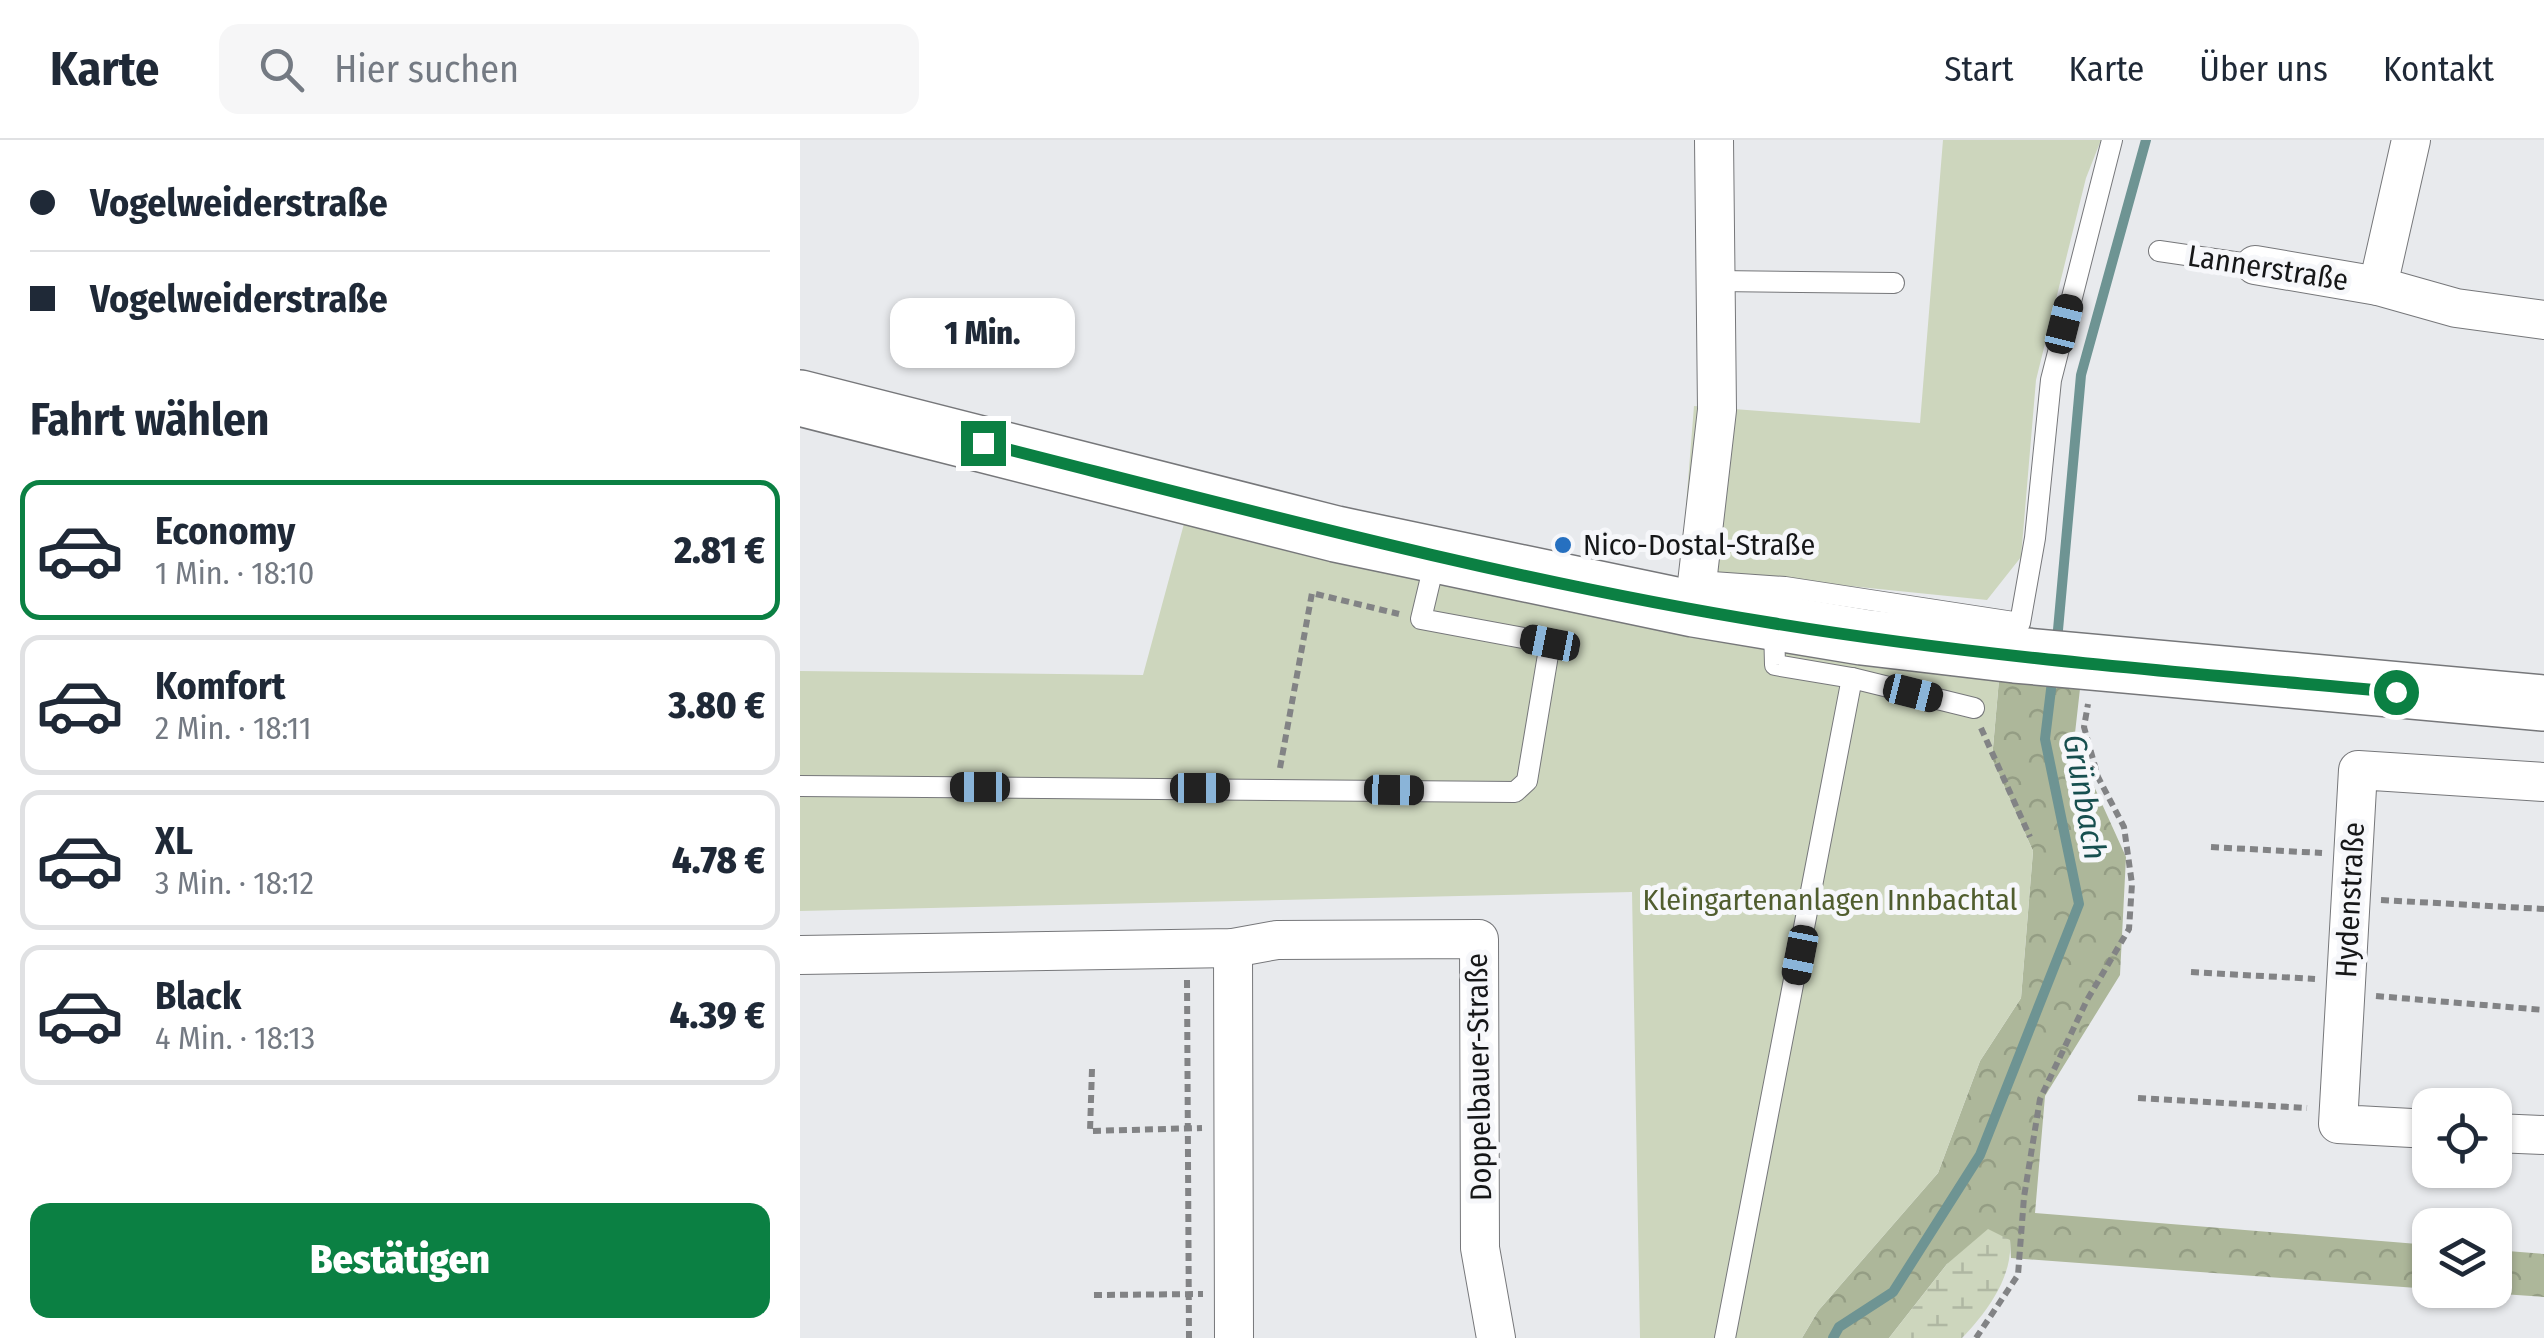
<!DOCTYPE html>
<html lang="de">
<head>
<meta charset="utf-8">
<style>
	:root { --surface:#fff; --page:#f6f6f7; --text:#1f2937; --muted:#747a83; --line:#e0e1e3; --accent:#0b8043 }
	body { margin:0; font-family:"Fira Sans Condensed",sans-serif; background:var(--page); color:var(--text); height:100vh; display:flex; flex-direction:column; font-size:38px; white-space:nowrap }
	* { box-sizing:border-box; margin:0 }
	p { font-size:32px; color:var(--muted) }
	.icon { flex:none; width:55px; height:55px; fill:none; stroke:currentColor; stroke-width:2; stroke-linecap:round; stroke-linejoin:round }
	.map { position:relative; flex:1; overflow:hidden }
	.sheet { display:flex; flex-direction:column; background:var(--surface); width:800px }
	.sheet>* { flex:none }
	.banner { display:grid; align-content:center; height:220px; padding:0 30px; background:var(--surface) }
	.fabs { position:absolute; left:1612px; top:948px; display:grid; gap:20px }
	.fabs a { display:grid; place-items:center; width:100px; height:100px; border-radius:20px; background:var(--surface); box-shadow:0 2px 8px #0004; font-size:50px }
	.end { position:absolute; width:45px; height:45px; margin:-22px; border:12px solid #0b8043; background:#fff; box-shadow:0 0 0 5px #fff }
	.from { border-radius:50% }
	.bubble { position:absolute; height:70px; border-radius:20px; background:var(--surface); box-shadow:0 2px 8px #0004; font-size:32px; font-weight:800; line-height:70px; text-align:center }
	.car { position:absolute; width:30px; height:60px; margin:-30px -15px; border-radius:12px; box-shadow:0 0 8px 2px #0007; background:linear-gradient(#222 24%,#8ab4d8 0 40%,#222 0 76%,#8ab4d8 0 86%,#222 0) }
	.banner b { display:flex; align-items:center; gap:35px; height:95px; font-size:38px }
	.banner b+b { border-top:2px solid var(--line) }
	.banner i { width:25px; height:25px; background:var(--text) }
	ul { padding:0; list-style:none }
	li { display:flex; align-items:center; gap:30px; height:140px; margin:0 20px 15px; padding:0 10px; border:5px solid var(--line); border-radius:20px }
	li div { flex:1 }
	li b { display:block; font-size:38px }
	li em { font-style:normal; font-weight:800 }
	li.current { border-color:var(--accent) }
	li>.icon { width:90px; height:90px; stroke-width:1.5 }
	h2 { padding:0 30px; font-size:45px; line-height:120px }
	.button { display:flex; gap:20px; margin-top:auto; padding:20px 30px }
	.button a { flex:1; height:115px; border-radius:20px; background:var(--accent); color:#fff; font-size:40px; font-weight:800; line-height:115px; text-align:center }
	header { display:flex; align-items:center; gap:60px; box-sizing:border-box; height:140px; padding:0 50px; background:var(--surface); border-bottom:2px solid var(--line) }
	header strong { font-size:48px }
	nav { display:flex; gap:55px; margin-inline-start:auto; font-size:35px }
	.search { width:700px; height:90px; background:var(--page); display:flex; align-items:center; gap:25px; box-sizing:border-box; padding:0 35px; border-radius:20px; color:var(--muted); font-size:38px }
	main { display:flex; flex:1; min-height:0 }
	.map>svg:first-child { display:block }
	.forest { fill:url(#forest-crowns) }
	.wetland { fill:url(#wetland-marsh) }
	.garden { fill:#cdd6bd }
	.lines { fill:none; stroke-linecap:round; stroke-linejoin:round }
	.stream { stroke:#6e9493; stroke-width:10 }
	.lane-casing { stroke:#76777a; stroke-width:22 }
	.street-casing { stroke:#76777a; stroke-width:40 }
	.secondary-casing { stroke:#76777a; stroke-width:58 }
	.path { stroke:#828385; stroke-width:6; stroke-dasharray:8 5; stroke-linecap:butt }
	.lane { stroke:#fff; stroke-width:20 }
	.street { stroke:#fff; stroke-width:38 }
	.secondary { stroke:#fff; stroke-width:55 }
	.route { stroke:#0b8043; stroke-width:12 }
	.poi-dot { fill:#2670c0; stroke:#f6f7fa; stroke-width:4 }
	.labels { text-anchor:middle; stroke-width:10; stroke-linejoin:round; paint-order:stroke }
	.street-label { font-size:30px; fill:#161718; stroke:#f6f7fa }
	.poi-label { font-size:30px; fill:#161718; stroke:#f6f7fa; text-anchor:start }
	.park-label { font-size:30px; fill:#505d2e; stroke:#f6f7fa }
	.water-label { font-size:32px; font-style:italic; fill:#174f4f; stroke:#f6f7fa }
</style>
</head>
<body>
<header>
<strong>Karte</strong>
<div class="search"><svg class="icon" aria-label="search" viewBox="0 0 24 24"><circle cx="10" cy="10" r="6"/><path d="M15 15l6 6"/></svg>Hier suchen</div>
<nav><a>Start</a><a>Karte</a><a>Über uns</a><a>Kontakt</a></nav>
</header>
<main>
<section class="sheet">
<div class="banner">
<b><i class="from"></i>Vogelweiderstraße</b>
<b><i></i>Vogelweiderstraße</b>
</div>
<h2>Fahrt wählen</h2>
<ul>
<li class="current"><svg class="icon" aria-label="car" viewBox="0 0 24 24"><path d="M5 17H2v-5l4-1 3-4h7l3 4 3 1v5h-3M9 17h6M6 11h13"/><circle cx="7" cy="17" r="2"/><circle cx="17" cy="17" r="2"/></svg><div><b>Economy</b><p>1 Min. · 18:10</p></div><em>2.81 €</em></li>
<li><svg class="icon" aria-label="car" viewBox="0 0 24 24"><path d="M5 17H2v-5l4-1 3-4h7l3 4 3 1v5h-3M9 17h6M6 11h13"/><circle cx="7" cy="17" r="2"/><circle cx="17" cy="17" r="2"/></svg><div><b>Komfort</b><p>2 Min. · 18:11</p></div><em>3.80 €</em></li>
<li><svg class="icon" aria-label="car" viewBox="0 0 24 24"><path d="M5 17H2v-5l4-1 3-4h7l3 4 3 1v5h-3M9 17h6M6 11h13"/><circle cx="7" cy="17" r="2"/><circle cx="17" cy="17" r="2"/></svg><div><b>XL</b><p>3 Min. · 18:12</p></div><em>4.78 €</em></li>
<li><svg class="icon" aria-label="car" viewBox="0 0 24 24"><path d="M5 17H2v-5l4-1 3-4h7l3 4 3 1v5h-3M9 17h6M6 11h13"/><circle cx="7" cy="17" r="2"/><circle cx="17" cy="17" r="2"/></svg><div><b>Black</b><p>4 Min. · 18:13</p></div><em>4.39 €</em></li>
</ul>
<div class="button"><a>Bestätigen</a></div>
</section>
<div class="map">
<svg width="1744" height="1198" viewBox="0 0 1744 1198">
	<defs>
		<pattern id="forest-crowns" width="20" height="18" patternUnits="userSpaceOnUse" patternTransform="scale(2.5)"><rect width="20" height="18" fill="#adb79a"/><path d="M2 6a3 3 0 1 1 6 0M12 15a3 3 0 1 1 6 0" fill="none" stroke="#949d84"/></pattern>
		<pattern id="wetland-marsh" width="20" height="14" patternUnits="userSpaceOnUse" patternTransform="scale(2.5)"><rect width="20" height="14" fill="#cdd6bd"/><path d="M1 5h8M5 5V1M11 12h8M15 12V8" fill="none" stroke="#afb7a2"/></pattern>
	</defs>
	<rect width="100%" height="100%" fill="#e8eaed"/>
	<g class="forest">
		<polygon points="1200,528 1281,540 1274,602 1326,717 1320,835 1245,956 1235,1073 1630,1105 1630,1149 1211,1118 1210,1100 1147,1124 1089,1198 1002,1198 1018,1171 1138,1033 1180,921 1221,858 1233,711 1192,619"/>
		<polygon points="1695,1110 1744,1114 1744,1157 1644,1150 1695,1150"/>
	</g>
	<path class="wetland" d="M1188,1089l22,11c3,37 -23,72 -48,98h-73l58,-74z"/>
	<g class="garden">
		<polygon points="1143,0 1301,0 1286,38 1236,240 1221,417 1187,460 881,429 894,266 1120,283"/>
		<polygon points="385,380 1200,528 1192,619 1233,711 1221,858 1180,921 1138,1033 1018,1171 1002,1198 840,1198 832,752 0,771 0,531 343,535"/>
	</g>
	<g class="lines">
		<g class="stream">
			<polyline points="1257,501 1281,235 1346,0"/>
			<polyline points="1033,1198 1039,1187 1093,1152 1180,1015 1279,764 1245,599 1253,533"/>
		</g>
		<g class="lane-casing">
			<g id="lane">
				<polyline points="1359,111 1455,125"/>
				<polyline points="917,141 1094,143"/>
				<polyline points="898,441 985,447 1220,483 1235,398 1251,240 1312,0"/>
				<polyline points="974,485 975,525 1052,538 1174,568"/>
				<polyline points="0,646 715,652 727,641 750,503 621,479 636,416"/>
				<polyline points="925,1198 1052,538"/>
			</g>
		</g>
		<g class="street-casing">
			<g id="street">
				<polyline points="1611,0 1578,146 1656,168 1744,180"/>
				<polyline points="1455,125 1578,146"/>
				<polyline points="894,469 917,270 914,0"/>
				<polyline points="433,808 434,1198"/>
				<polyline points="0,815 433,808 477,800 679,799 680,1108 696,1198"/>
				<polyline points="1630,989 1538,984 1558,630 1744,642"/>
				<polyline points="1695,993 1744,995"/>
			</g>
		</g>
		<g class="secondary-casing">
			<polyline id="secondary" points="0,258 536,394 894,469 1062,497 1215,515 1744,563"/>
		</g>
		<g class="path">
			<polyline points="1181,588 1230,697"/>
			<polyline points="480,628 512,453 599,474"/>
			<polyline points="1411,707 1522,713"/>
			<polyline points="1581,760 1744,769"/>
			<polyline points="1391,832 1515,839"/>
			<polyline points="387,840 389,1198"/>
			<polyline points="1576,856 1744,870"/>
			<polyline points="292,929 290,991 402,988"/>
			<polyline points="1338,958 1507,968"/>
			<polyline points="294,1155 403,1154"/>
			<polyline points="1176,1198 1218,1135 1224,1057 1240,959 1287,860 1329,789 1332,744 1324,687 1298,637 1284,587 1288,564"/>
		</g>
		<use href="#lane" class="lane"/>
		<use href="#street" class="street"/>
		<use href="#secondary" class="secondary"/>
	</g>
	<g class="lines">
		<path class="route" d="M183,303c261,66 522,137 789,180 206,34 416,50 624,69"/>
	</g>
	<circle class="poi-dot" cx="763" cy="405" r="10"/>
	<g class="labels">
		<g class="street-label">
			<text transform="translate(1468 128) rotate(9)" y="10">Lannerstraße</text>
			<text transform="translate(1550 760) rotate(-87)" y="10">Hydenstraße</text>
			<text transform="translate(679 937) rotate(-91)" y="10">Doppelbauer-Straße</text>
		</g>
		<g class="poi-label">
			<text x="783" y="415">Nico-Dostal-Straße</text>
		</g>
		<g class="park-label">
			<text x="1030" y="770">Kleingartenanlagen Innbachtal</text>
		</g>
		<g class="water-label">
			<text transform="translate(1285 657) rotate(80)" y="11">Grünbach</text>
		</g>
	</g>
</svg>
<div class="fabs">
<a><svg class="icon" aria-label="locate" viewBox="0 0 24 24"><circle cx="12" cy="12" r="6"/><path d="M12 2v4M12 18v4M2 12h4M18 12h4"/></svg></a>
<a><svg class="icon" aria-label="layers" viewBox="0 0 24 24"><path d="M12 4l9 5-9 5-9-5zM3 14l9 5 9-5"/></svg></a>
</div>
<i class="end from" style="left:1596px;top:552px"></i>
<i class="end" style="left:183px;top:303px"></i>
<div class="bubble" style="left:90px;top:158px;width:185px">1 Min.</div>
<i class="car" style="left:1264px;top:184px;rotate:14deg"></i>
<i class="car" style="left:750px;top:503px;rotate:281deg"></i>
<i class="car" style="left:1113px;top:553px;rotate:104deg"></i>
<i class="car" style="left:180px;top:647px;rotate:270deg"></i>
<i class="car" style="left:400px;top:648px;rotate:90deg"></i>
<i class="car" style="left:594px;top:650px;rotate:91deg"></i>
<i class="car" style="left:1000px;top:815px;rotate:191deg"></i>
</div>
</main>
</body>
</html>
